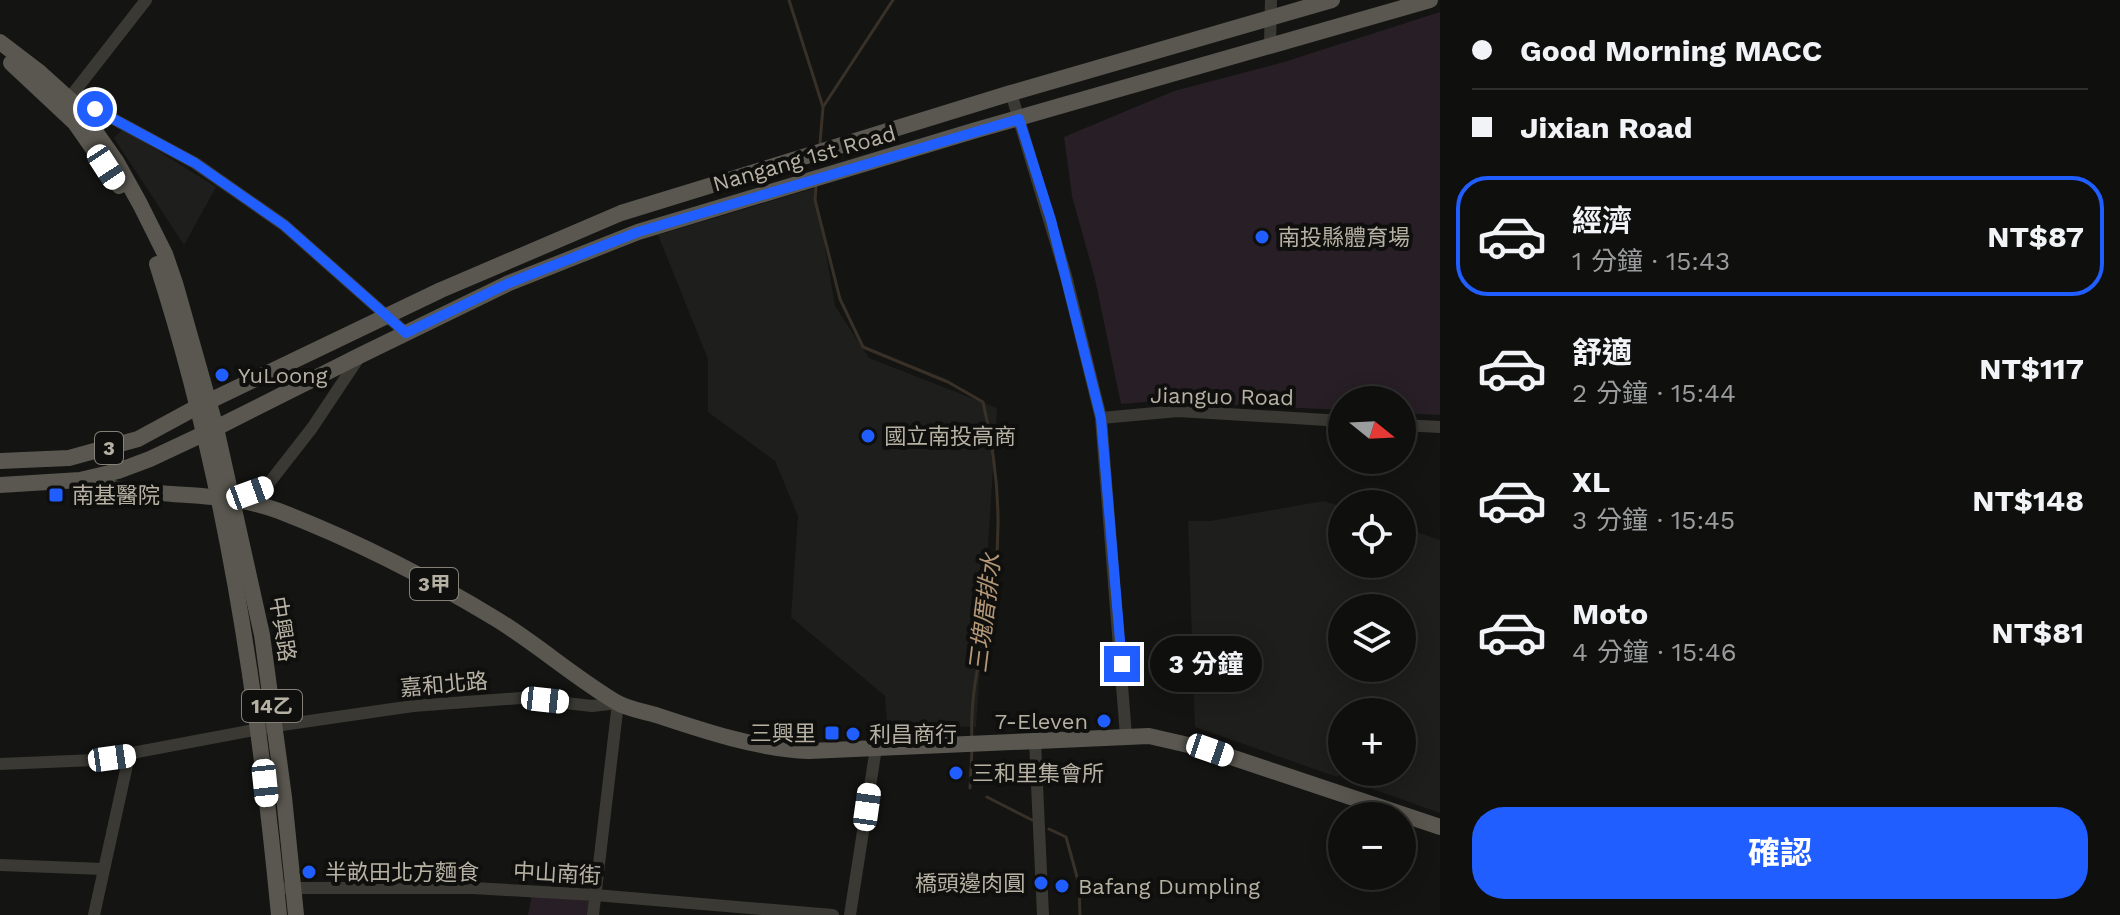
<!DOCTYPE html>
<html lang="zh-TW">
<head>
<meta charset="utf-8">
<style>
	:root { --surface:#0f0f0e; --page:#181817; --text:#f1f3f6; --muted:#9b9c9e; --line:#2f2f2e; --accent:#205eff }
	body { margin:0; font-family:"Work Sans","Noto Sans TC",sans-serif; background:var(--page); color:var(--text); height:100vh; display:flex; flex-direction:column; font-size:30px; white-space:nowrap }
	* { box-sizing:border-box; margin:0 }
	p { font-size:26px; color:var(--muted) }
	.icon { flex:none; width:44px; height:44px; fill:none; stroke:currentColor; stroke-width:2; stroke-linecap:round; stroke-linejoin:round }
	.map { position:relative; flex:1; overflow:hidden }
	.details { display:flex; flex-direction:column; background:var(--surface); width:680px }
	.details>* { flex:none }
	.hud { display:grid; align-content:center; height:176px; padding:0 32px; background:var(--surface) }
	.needle { width:52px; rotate:108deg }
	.tools { position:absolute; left:1328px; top:386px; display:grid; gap:16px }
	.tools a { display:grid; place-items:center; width:88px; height:88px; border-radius:50%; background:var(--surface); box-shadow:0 4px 20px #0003,0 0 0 2px var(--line); font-size:40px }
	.end { position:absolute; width:36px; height:36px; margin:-18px; border:10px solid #205eff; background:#fff; box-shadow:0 0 0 4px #fff }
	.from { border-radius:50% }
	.bubble { position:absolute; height:56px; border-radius:28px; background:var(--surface); box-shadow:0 4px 20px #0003,0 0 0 2px var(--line); font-size:26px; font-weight:700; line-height:56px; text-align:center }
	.car { position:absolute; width:24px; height:48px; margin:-24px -12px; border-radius:10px; box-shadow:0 0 6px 2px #0007; background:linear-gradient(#fff 24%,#345 0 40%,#fff 0 76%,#345 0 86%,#fff 0) }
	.hud b { display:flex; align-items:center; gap:28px; height:76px; font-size:30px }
	.hud b+b { border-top:2px solid var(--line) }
	.hud i { width:20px; height:20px; background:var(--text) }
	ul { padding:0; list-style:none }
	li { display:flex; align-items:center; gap:24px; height:120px; margin:0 16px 12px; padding:0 16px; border:4px solid transparent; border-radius:32px }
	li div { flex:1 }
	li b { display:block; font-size:30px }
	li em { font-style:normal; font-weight:700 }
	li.current { border-color:var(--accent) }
	li>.icon { width:72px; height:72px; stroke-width:1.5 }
	.action { display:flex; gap:16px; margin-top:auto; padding:16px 32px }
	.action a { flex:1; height:92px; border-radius:32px; background:var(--accent); color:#fff; font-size:32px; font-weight:700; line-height:92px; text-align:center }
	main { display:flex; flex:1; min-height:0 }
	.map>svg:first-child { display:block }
	.built { fill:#1e1f1c; fill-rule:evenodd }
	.green { fill:#281e26 }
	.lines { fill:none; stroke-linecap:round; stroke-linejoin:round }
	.stream { stroke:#393128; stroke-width:3 }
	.minor { stroke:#3a3933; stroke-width:12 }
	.major { stroke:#59574f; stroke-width:16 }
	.route { stroke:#205eff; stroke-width:10 }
	.poi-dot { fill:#205eff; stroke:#0f0f0e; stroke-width:3 }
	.labels { text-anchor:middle; stroke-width:8; stroke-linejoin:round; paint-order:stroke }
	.shield { fill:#0f0f0e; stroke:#848076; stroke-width:2 }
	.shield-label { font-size:20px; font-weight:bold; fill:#b6b1a3 }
	.street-label { font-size:22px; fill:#b6b1a3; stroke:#0f0f0e }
	.poi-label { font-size:22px; fill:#b6b1a3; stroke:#0f0f0e; text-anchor:start }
	.water-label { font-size:24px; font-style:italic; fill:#b49777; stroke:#0f0f0e }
</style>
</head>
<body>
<main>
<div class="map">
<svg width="1440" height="915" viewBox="0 0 1440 915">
	<rect width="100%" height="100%" fill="#141413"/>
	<g class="built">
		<polygon points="123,129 216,187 184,245 114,138"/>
		<polygon points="815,188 835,306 869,358 997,408 976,727 887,725 885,696 791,617 798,516 775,461 708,412 708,359 658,235"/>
		<path d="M1324,501l18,6v57h60v-37l38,13v273l-73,-26 -3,-13 -4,-2h42v-60h-60l1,60 -6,5 -142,-50 -7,-206h22zM1402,608v60h-60v-60z"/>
	</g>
	<g class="green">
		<polygon points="1440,12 1440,415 1402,413 1402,400 1342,400 1342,410 1157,401 1121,404 1095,279 1072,196 1064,137 1174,91 1284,62"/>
		<polygon points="532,895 589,899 587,915 528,915"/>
	</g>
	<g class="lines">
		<g class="stream">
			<polyline points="789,0 823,107 820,143"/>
			<polyline points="823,107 893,0"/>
			<path d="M816,187l-1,13 25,99 23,48 85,35 35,20c13,55 19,115 12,172 -7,56 -26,108 -23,165"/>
			<polyline points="970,788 972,750"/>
			<polyline points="987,797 1032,820"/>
			<polyline points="1049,829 1066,837 1079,884 1080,915"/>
		</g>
		<g class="minor">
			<polyline points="1270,45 1271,0"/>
			<polyline points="1011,93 1066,276 1101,418 1126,736"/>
			<polyline points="64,105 146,0"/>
			<polyline points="78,111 79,108 95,109 195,163 284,225 406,333"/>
			<polyline points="1101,418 1178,411 1342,421"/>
			<polyline points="1402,425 1440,427"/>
			<polyline points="233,499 266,487 312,428 360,356"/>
			<polyline points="1035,741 1043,915"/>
			<polyline points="0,764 95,760 275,726 413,706 521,698 592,706 618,703 593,915"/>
			<polyline points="0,865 103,869"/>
			<polyline points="286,888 473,888 595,895 833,915"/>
			<polyline points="94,915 129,756"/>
			<polyline points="850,915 876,748"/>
		</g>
		<g class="major">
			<polyline points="0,42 38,71 79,108 116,161 140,204 165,254 175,283 216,428 262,635 284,797 296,915"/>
			<polyline points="11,63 75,123 119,186"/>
			<path d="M157,264c68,211 101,431 122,651"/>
			<polyline points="0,461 69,458 138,439 197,407 441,290 621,213 1011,93 1332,0"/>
			<path d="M82,481c64,20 134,6 197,30 75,29 148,66 217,108 41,25 78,58 120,83 11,7 27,9 40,13 48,16 102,34 153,36l340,-15 61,14 230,77"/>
			<polyline points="0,485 80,480 118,471 150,459 216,428 361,355 509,283 638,232 973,131 1430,0"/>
		</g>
	</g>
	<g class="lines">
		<polyline class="route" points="95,109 195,163 284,225 406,333 509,283 638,232 1019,119 1051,220 1101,418 1122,664"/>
	</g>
	<g class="poi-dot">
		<circle cx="1262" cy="237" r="8"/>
		<circle cx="222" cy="375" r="8"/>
		<circle cx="868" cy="436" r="8"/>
		<rect x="48" y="487" width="16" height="16" rx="4"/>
		<circle cx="1104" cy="721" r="8"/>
		<rect x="824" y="725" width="16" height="16" rx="4"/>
		<circle cx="853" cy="734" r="8"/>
		<circle cx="956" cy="773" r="8"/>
		<circle cx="309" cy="872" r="8"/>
		<circle cx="1041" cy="883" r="8"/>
		<circle cx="1062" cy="886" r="8"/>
	</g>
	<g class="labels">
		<g class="shield">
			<rect x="95" y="432" width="28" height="32" rx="6"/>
			<rect x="410" y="568" width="48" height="32" rx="6"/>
			<rect x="242" y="690" width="60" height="32" rx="6"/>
		</g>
		<g class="shield-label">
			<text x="109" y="455">3</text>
			<text x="434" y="591">3甲</text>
			<text x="272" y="713">14乙</text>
		</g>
		<g class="street-label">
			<text transform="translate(804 158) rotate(-16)" y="8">Nangang 1st Road</text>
			<text transform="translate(1222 396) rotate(1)" y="8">Jianguo Road</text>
			<text transform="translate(283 629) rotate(81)" y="8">中興路</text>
			<text transform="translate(444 684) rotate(-5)" y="8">嘉和北路</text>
			<text transform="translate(557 873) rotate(3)" y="8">中山南街</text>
		</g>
		<g class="poi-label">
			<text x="1278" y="245">南投縣體育場</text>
			<text x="238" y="383">YuLoong</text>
			<text x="884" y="444">國立南投高商</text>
			<text x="72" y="503">南基醫院</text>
			<text x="1088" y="729" text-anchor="end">7-Eleven</text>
			<text x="816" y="741" text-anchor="end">三興里</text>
			<text x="869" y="742">利昌商行</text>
			<text x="972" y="781">三和里集會所</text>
			<text x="325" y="880">半畝田北方麵食</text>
			<text x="1025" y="891" text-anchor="end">橋頭邊肉圓</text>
			<text x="1078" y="894">Bafang Dumpling</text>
		</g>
		<g class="water-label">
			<text transform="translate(985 613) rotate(-83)" y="8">三塊厝排水</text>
		</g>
	</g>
</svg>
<div class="tools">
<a><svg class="needle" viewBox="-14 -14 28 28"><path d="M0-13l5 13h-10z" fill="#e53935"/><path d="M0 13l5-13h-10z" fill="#9b9c9e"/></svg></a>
<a><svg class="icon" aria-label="locate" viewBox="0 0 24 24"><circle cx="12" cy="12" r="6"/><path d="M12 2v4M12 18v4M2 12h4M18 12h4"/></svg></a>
<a><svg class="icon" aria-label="layers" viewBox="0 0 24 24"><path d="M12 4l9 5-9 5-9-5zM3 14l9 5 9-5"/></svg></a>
<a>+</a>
<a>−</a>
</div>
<i class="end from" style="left:95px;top:109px"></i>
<i class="end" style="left:1122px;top:664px"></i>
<div class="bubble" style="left:1150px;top:636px;width:112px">3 分鐘</div>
<i class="car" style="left:106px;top:167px;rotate:147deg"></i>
<i class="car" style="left:250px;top:493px;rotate:70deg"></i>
<i class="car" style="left:545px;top:700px;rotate:96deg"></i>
<i class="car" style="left:1210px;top:750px;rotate:109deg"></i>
<i class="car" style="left:112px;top:758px;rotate:82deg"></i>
<i class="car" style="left:265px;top:783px;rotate:174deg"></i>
<i class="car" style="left:867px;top:807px;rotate:8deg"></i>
</div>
<section class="details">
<div class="hud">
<b><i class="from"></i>Good Morning MACC</b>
<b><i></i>Jixian Road</b>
</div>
<ul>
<li class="current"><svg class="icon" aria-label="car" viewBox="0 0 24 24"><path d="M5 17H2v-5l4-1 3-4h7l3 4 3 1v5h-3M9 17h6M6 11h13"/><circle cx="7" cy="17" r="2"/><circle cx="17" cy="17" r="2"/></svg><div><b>經濟</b><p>1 分鐘 · 15:43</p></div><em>NT$87</em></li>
<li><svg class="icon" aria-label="car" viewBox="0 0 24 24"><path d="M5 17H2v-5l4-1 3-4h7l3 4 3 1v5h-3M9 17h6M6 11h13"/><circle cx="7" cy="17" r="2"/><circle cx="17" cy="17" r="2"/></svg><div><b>舒適</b><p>2 分鐘 · 15:44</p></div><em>NT$117</em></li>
<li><svg class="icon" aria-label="car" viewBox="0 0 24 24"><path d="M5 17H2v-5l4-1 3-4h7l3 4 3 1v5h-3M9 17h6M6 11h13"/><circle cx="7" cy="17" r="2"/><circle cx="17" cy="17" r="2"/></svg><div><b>XL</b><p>3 分鐘 · 15:45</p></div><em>NT$148</em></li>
<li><svg class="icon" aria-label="car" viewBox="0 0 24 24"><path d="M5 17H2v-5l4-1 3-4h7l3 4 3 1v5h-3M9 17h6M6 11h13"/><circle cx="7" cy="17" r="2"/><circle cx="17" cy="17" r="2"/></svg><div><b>Moto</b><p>4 分鐘 · 15:46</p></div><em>NT$81</em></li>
</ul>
<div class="action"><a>確認</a></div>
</section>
</main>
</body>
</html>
